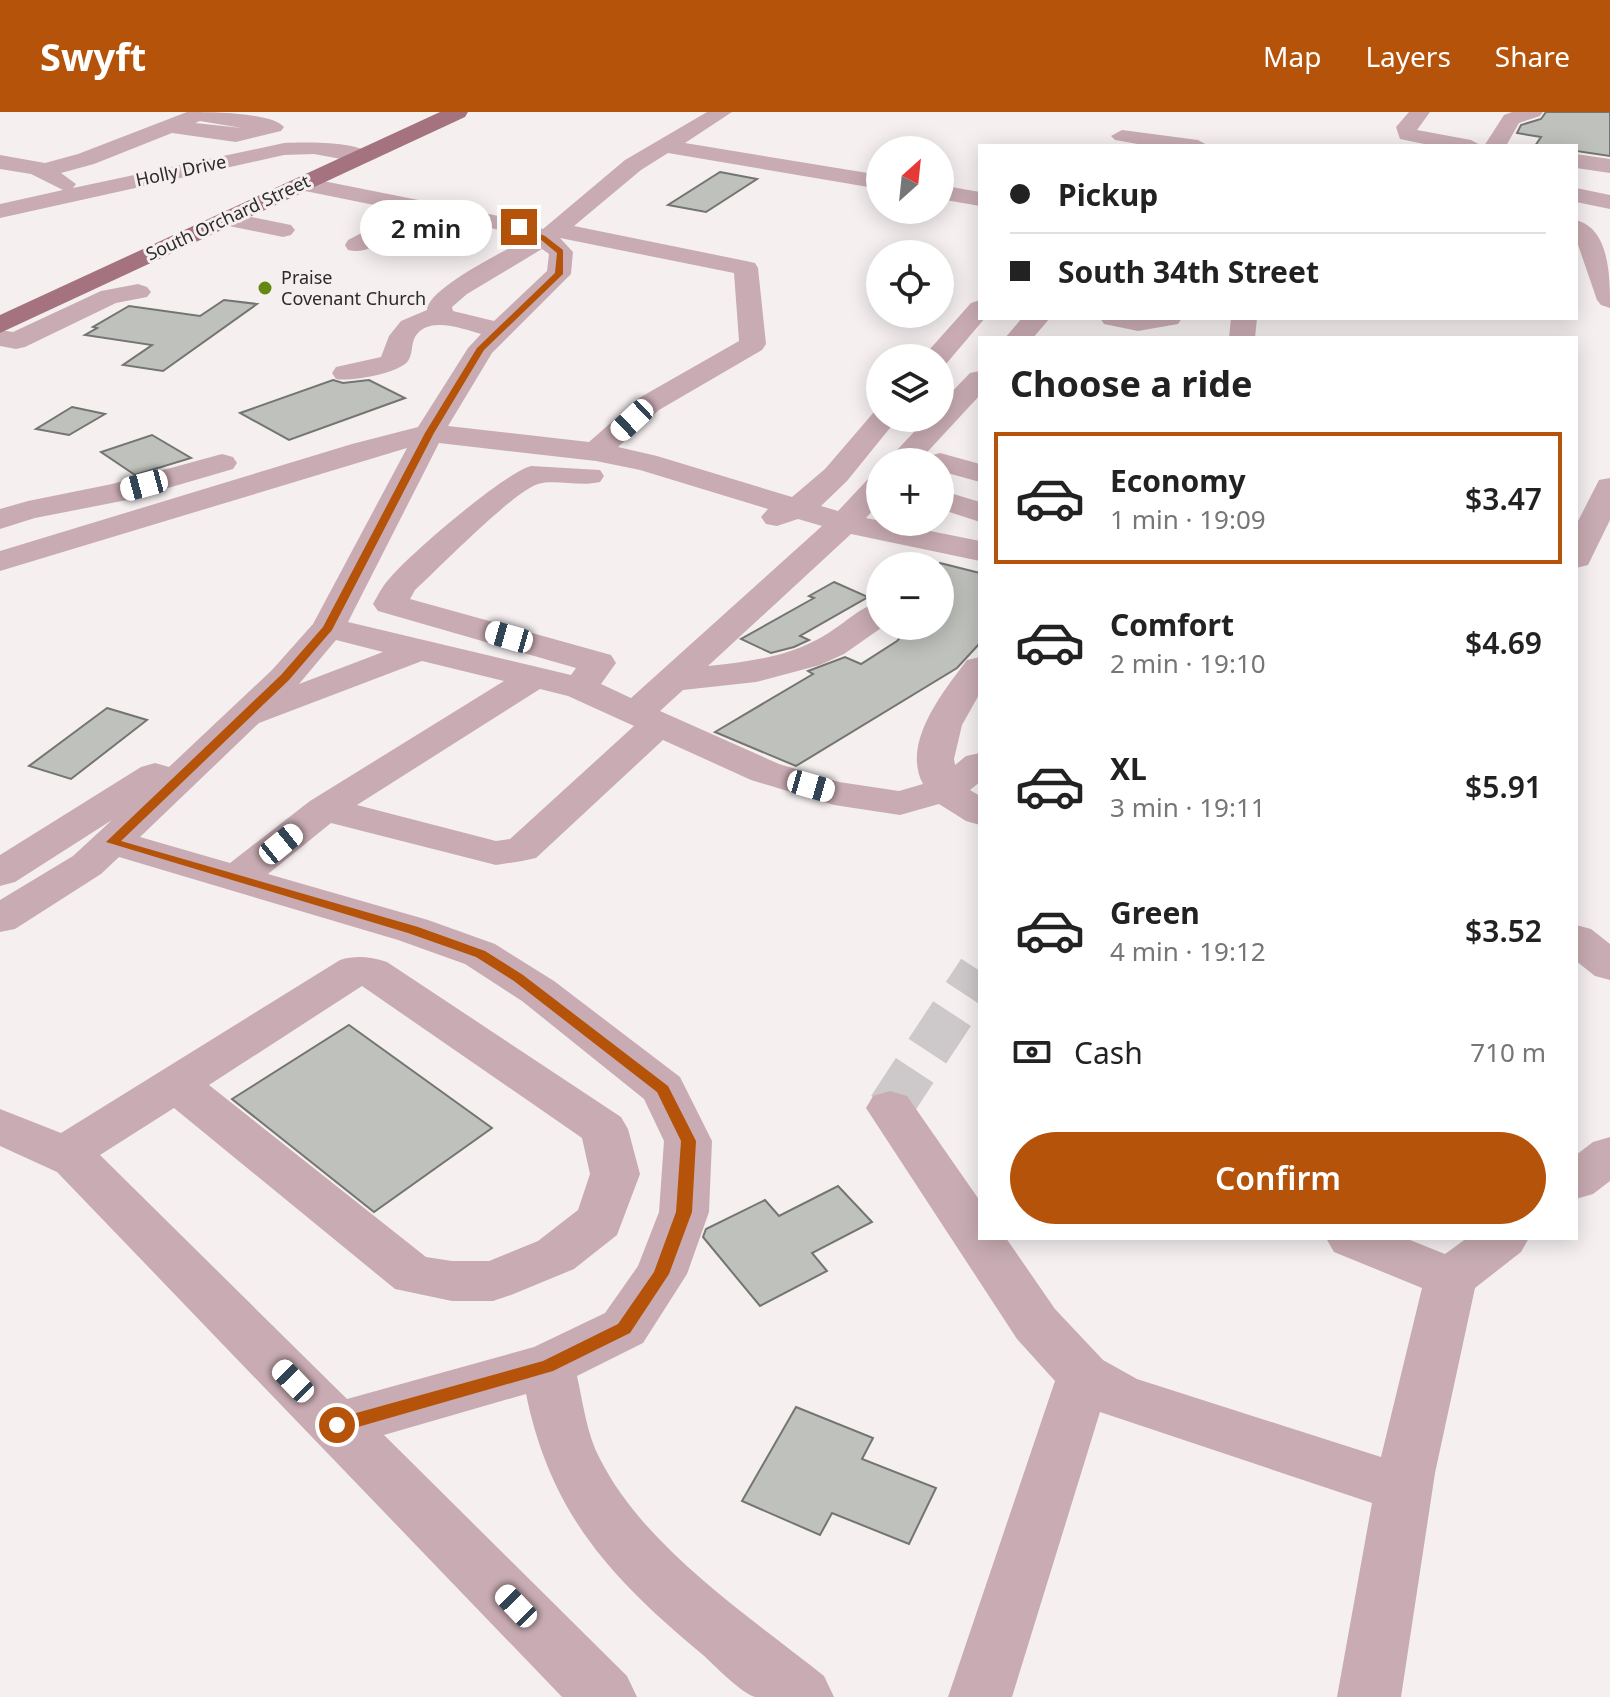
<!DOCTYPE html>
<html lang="en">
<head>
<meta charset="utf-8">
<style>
	:root { --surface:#fff; --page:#f2f2f2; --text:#222; --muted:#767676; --line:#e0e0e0; --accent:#b45309 }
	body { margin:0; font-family:"Noto Sans",sans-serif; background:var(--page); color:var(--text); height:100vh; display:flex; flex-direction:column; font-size:30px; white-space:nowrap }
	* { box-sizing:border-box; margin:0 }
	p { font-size:26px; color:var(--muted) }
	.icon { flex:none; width:44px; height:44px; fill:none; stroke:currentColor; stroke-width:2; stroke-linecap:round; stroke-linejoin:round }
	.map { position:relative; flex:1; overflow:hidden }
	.drawer { position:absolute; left:978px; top:224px; width:600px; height:904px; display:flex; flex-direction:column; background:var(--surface); border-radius:0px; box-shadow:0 4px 20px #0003 }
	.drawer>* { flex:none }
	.guide { position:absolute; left:978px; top:32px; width:600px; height:176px; border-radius:0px; box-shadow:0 4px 20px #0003; display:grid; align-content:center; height:176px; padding:0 32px; background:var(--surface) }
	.needle { width:52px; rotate:27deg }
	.buttons { position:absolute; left:866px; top:24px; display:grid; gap:16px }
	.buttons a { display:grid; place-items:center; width:88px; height:88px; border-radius:50%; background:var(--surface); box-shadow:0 4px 20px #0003; font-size:40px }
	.end { position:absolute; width:36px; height:36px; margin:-18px; border:10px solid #b45309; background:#fff; box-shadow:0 0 0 4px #fff }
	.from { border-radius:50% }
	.bubble { position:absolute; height:56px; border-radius:28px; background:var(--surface); box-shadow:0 4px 20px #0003; font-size:26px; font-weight:600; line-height:56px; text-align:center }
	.car { position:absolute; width:24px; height:48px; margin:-24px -12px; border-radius:10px; box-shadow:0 0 6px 2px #0007; background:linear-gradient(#fff 24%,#345 0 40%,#fff 0 76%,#345 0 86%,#fff 0) }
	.guide b { display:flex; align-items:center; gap:28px; height:76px; font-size:30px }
	.guide b+b { border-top:2px solid var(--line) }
	.guide i { width:20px; height:20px; background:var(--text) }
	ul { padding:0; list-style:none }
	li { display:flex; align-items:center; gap:24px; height:132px; margin:0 16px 12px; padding:0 16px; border:4px solid transparent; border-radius:0px }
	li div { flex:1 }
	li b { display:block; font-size:30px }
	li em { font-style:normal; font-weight:600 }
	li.selected { border-color:var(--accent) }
	li>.icon { width:72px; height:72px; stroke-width:1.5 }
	h2 { padding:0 32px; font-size:36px; line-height:96px }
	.pay { display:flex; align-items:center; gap:20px; height:88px; padding:0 32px; font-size:30px }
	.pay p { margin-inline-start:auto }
	.button { display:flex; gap:16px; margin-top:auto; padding:16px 32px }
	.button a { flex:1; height:92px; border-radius:48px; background:var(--accent); color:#fff; font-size:32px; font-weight:600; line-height:92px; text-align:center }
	header { display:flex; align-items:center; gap:48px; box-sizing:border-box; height:112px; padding:0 40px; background:var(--accent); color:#fff }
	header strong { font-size:38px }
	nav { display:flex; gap:44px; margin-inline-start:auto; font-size:28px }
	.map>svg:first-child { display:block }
	.building { fill:#bfc1bc; stroke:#747572; stroke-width:2 }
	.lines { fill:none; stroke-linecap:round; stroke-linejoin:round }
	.minor-tunnel { stroke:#cdc8c9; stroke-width:45; stroke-dasharray:45 23; stroke-linecap:butt }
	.minor { fill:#c9acb3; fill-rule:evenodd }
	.major { fill:#a4737f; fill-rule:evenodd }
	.route { fill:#b45309 }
	.poi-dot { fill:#648910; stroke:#f5eff0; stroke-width:3 }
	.labels { text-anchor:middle; stroke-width:6; stroke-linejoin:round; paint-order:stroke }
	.far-street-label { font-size:18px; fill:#2c2a2b; stroke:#f5eff0 }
	.far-poi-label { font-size:18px; fill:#2c2a2b; stroke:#f5eff0; text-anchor:start }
</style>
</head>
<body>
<header>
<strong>Swyft</strong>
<nav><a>Map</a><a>Layers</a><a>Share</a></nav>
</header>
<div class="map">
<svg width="1610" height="1585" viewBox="0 0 1610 1585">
	<rect width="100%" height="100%" fill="#f5eff0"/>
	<g class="building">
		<polygon points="1546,0 1610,0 1610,44 1576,39 1576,34 1535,34 1541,25 1517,21 1521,13 1541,7"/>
		<polygon points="720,60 757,67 706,100 668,93"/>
		<polygon points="224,188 257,192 163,259 123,253 152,233 85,223 97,216 93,215 129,194 200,204"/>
		<polygon points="333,268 343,271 369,268 405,286 289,328 240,301"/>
		<polygon points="72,295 105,302 69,323 36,317"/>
		<polygon points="152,323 191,346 135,363 101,340"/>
		<polygon points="940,451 980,461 980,531 957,556 796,654 715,620 813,562 808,559 845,545 861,552 897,529 911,514 940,514"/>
		<polygon points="834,470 868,485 800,524 809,528 794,535 771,541 741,527 814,486 809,484"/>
		<polygon points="107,596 147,608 71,667 29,654"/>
		<polygon points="349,913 492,1016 374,1100 232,987"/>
		<polygon points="838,1074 872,1110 812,1141 827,1159 760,1194 703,1125 706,1117 765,1088 779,1104"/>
		<polygon points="796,1295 873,1326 862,1347 936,1376 909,1432 832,1401 820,1423 742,1389"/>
	</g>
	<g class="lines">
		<polyline class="minor-tunnel" points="890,996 980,859"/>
		<g class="minor">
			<path d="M187,0c21,0 84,0 97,15l-3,4 -45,11 -64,-9 -78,31 -33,9 15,11 -3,4 211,-45c20,-1 77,-2 90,13l-11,7 -49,-9 -30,1 -284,63v-14l63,-14 -32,-16 -31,-5v-14l45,8 33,-9zM200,9l42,7 -47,-5z"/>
			<path d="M707,0h25l-47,31 195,32v14l-212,-36 -27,17 -67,56 172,35 9,2 3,5 8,76 -4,6 -103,60 -41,37 39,9 135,41 33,-28 49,-57 6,-2v8h18l-51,63 -26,25 17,5 31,-33 11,-3v27l-14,16 114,23v20l-129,-27 -143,132c40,-4 79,-9 114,-29 20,-11 37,-30 58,-35v24h4l-40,28 -24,11 -64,17 -73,8 -23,21 119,53 60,18 60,9 24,-7c-22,-41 20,-92 44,-124l13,-3v36l-18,32 -8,34 1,6 11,-9 14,-3v29l-10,8 10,6v29l-14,-4 -27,-17 -39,11 -66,-10 -83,-25 -88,-40 -127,118 -14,3 -26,4 -165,-42 -63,51 160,46 67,24 59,37 126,96 32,64 -3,71 -22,62 -44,69 -66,33c6,27 10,59 23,83 45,89 148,156 224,217l10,21c-18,0 -65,0 -79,0 -14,-4 -41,-32 -52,-42 -92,-77 -152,-140 -177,-261l-142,41 243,241 10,21h-75l-505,-525 -57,-26v-37l61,24 279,-173c17,-5 30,-3 47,2l234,155 7,12 12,45 -23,61 -43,34 -63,26 -18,6h-41l-57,-12 -221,-181 -74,47 247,244 187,-52 71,-34 33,-47 21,-54 5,-71 -20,-42 -122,-98 -57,-37 -67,-24 -279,-83 -18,17 -86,55 -15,3v-32l73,-44 39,-36 -97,62 -15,4v-31l141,-88 14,-4 14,4 103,-97 41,-46 94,-176 -407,123v-20l352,-107 66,-17 50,-79 13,-14c-18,-5 -53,-19 -66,3 -4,7 -2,17 -7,24 -8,12 -58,21 -72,18l-4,-6 4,-6 45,-10 8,-21 12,-15 26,-11c1,-22 78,-59 99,-71 -14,-7 -86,-25 -98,-22 -26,7 -52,40 -80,33l-3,-5 3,-5 56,-29 -109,-22 -3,-5 3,-5 8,-2 216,43 24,9 82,-69zM560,126l174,35 5,68 -100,57 -50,44 -141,-16 44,-73 79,-79 2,-22zM542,137l7,5 -2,17 -53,50 -41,-10 -1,-4 15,-13zM439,331l157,18 44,9 128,39 -7,8 5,7 11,2 21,-7 24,7 -191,172 -30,-14 15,-21 -5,-8 -201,-56 5,-9c23,-21 99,-99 123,-106 17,-5 42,3 62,-2l4,-6 -4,-6 -69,-4c-27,7 -121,88 -141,112 -7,7 -12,17 -17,26l5,7 198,57 -5,7 -223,-53zM336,528l47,12 -84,32zM422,549l82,20 -194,120 -80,62 -90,-26 119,-114zM540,577l28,7 66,30 -124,113 -14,2 -139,-36zM362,874l220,152 8,36 -12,36 -40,31 -49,20h-37l-26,-4 -217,-172z"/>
			<polygon points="1409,0 1430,0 1417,18 1471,28 1482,34 1434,34 1400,27 1396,15"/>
			<polygon points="1512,0 1543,0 1540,4 1519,11 1506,34 1484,34 1504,3"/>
			<polygon points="1122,18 1198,28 1209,34 1149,34 1115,28 1111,24"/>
			<polygon points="1576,42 1610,47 1610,61 1576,56"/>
			<polygon points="940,73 980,80 980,94 940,87"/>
			<polygon points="1576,76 1610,83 1610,97 1576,90"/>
			<polygon points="227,100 291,113 295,118 291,123 283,125 219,112 215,107 219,102"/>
			<path d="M1576,108c34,9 34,57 34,88l-9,-3 -4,-5 -21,-61z"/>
			<polygon points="138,172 147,175 151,180 147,185 116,191 25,235 16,237 0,234 0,218 13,220 101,179"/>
			<polygon points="980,188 980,206 985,206 946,252 940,253 940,246 922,246 971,191"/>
			<polygon points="1022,206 1050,206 1033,226 1005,226"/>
			<polygon points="1100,206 1182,206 1178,212 1138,219 1104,212"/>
			<polygon points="1231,206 1257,206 1255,226 1229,226"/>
			<polygon points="980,259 980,283 918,350 886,350 927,306 940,306 940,292 970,261"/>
			<polygon points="940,341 980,352 980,370 940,359 940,350 925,350 929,344"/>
			<polygon points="222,342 233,345 237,351 233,357 127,388 35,406 0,417 0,397 28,389 112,372"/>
			<polygon points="1610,366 1610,408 1588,453 1576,456 1576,413 1599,368"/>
			<polygon points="940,378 980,390 980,410 940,397"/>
			<polygon points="1576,813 1591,817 1610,832 1610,868 1595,864 1576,849"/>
			<polygon points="890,979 907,984 980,1089 980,1126 1006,1126 1055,1197 1103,1248 1137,1267 1381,1345 1422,1176 1334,1140 1326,1126 1405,1126 1445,1142 1467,1126 1529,1126 1521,1140 1475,1176 1435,1361 1401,1585 1337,1585 1372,1391 1100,1300 1012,1585 948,1585 1055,1269 1017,1227 866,996 873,984"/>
			<polygon points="1610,1025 1610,1069 1593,1082 1576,1087 1576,1043 1593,1030"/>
		</g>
		<polygon class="major" points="440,0 468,0 465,5 0,221 0,203"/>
	</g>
	<polygon class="route" points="519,113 545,124 563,138 563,162 484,238 434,321 332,518 289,568 121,729 418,815 485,839 523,863 668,974 696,1029 692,1100 669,1162 630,1221 553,1259 337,1321 331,1319 328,1313 331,1308 543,1249 618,1212 654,1160 676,1100 681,1029 657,980 514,869 476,845 408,821 106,730 281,563 323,515 425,321 477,236 555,161 557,141 540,127 516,117"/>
	<circle class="poi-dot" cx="265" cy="176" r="8"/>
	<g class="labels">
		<g class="far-street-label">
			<text transform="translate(181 59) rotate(-12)" y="6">Holly Drive</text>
			<text transform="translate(228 106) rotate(-25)" y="6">South Orchard Street</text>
		</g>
		<g class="far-poi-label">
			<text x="281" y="172">Praise<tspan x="281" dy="21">Covenant Church</tspan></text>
		</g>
	</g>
</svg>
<div class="buttons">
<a><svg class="needle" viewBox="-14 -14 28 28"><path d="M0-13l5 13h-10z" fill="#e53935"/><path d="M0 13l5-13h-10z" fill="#767676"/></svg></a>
<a><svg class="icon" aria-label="locate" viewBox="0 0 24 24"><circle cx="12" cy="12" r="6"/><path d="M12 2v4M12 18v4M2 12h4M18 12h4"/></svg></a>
<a><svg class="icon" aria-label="layers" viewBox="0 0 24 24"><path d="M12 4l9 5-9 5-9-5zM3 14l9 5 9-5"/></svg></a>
<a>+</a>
<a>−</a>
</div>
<i class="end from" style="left:337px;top:1313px"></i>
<i class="end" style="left:519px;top:115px"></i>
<div class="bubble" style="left:360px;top:88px;width:132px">2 min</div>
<i class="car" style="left:632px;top:308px;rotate:227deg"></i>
<i class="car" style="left:144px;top:373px;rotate:255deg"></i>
<i class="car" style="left:509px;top:525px;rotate:286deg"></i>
<i class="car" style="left:811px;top:674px;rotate:106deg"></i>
<i class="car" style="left:281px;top:732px;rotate:51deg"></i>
<i class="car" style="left:293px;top:1269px;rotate:316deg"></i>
<i class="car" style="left:516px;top:1494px;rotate:316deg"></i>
<div class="guide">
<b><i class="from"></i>Pickup</b>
<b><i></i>South 34th Street</b>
</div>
<section class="drawer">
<h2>Choose a ride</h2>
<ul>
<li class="selected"><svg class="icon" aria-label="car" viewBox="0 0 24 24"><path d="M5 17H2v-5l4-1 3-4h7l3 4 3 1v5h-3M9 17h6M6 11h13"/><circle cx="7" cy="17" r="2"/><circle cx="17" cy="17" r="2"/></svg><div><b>Economy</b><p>1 min · 19:09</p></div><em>$3.47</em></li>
<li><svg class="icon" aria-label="car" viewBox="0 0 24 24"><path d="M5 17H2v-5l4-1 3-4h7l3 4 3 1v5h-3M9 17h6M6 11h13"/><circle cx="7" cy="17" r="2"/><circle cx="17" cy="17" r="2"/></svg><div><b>Comfort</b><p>2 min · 19:10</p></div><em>$4.69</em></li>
<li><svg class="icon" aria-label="car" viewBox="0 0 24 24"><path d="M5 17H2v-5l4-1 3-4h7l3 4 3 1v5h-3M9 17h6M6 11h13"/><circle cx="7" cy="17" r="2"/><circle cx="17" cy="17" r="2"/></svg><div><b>XL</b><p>3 min · 19:11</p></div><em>$5.91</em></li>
<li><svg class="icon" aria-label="car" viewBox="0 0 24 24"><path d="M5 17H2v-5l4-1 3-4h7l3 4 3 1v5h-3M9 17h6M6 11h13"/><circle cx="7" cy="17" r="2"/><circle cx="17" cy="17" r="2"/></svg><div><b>Green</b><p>4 min · 19:12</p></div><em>$3.52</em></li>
</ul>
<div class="pay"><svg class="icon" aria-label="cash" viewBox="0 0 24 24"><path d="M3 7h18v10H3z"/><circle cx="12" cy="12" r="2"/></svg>Cash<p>710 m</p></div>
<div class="button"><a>Confirm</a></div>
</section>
</div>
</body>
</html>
